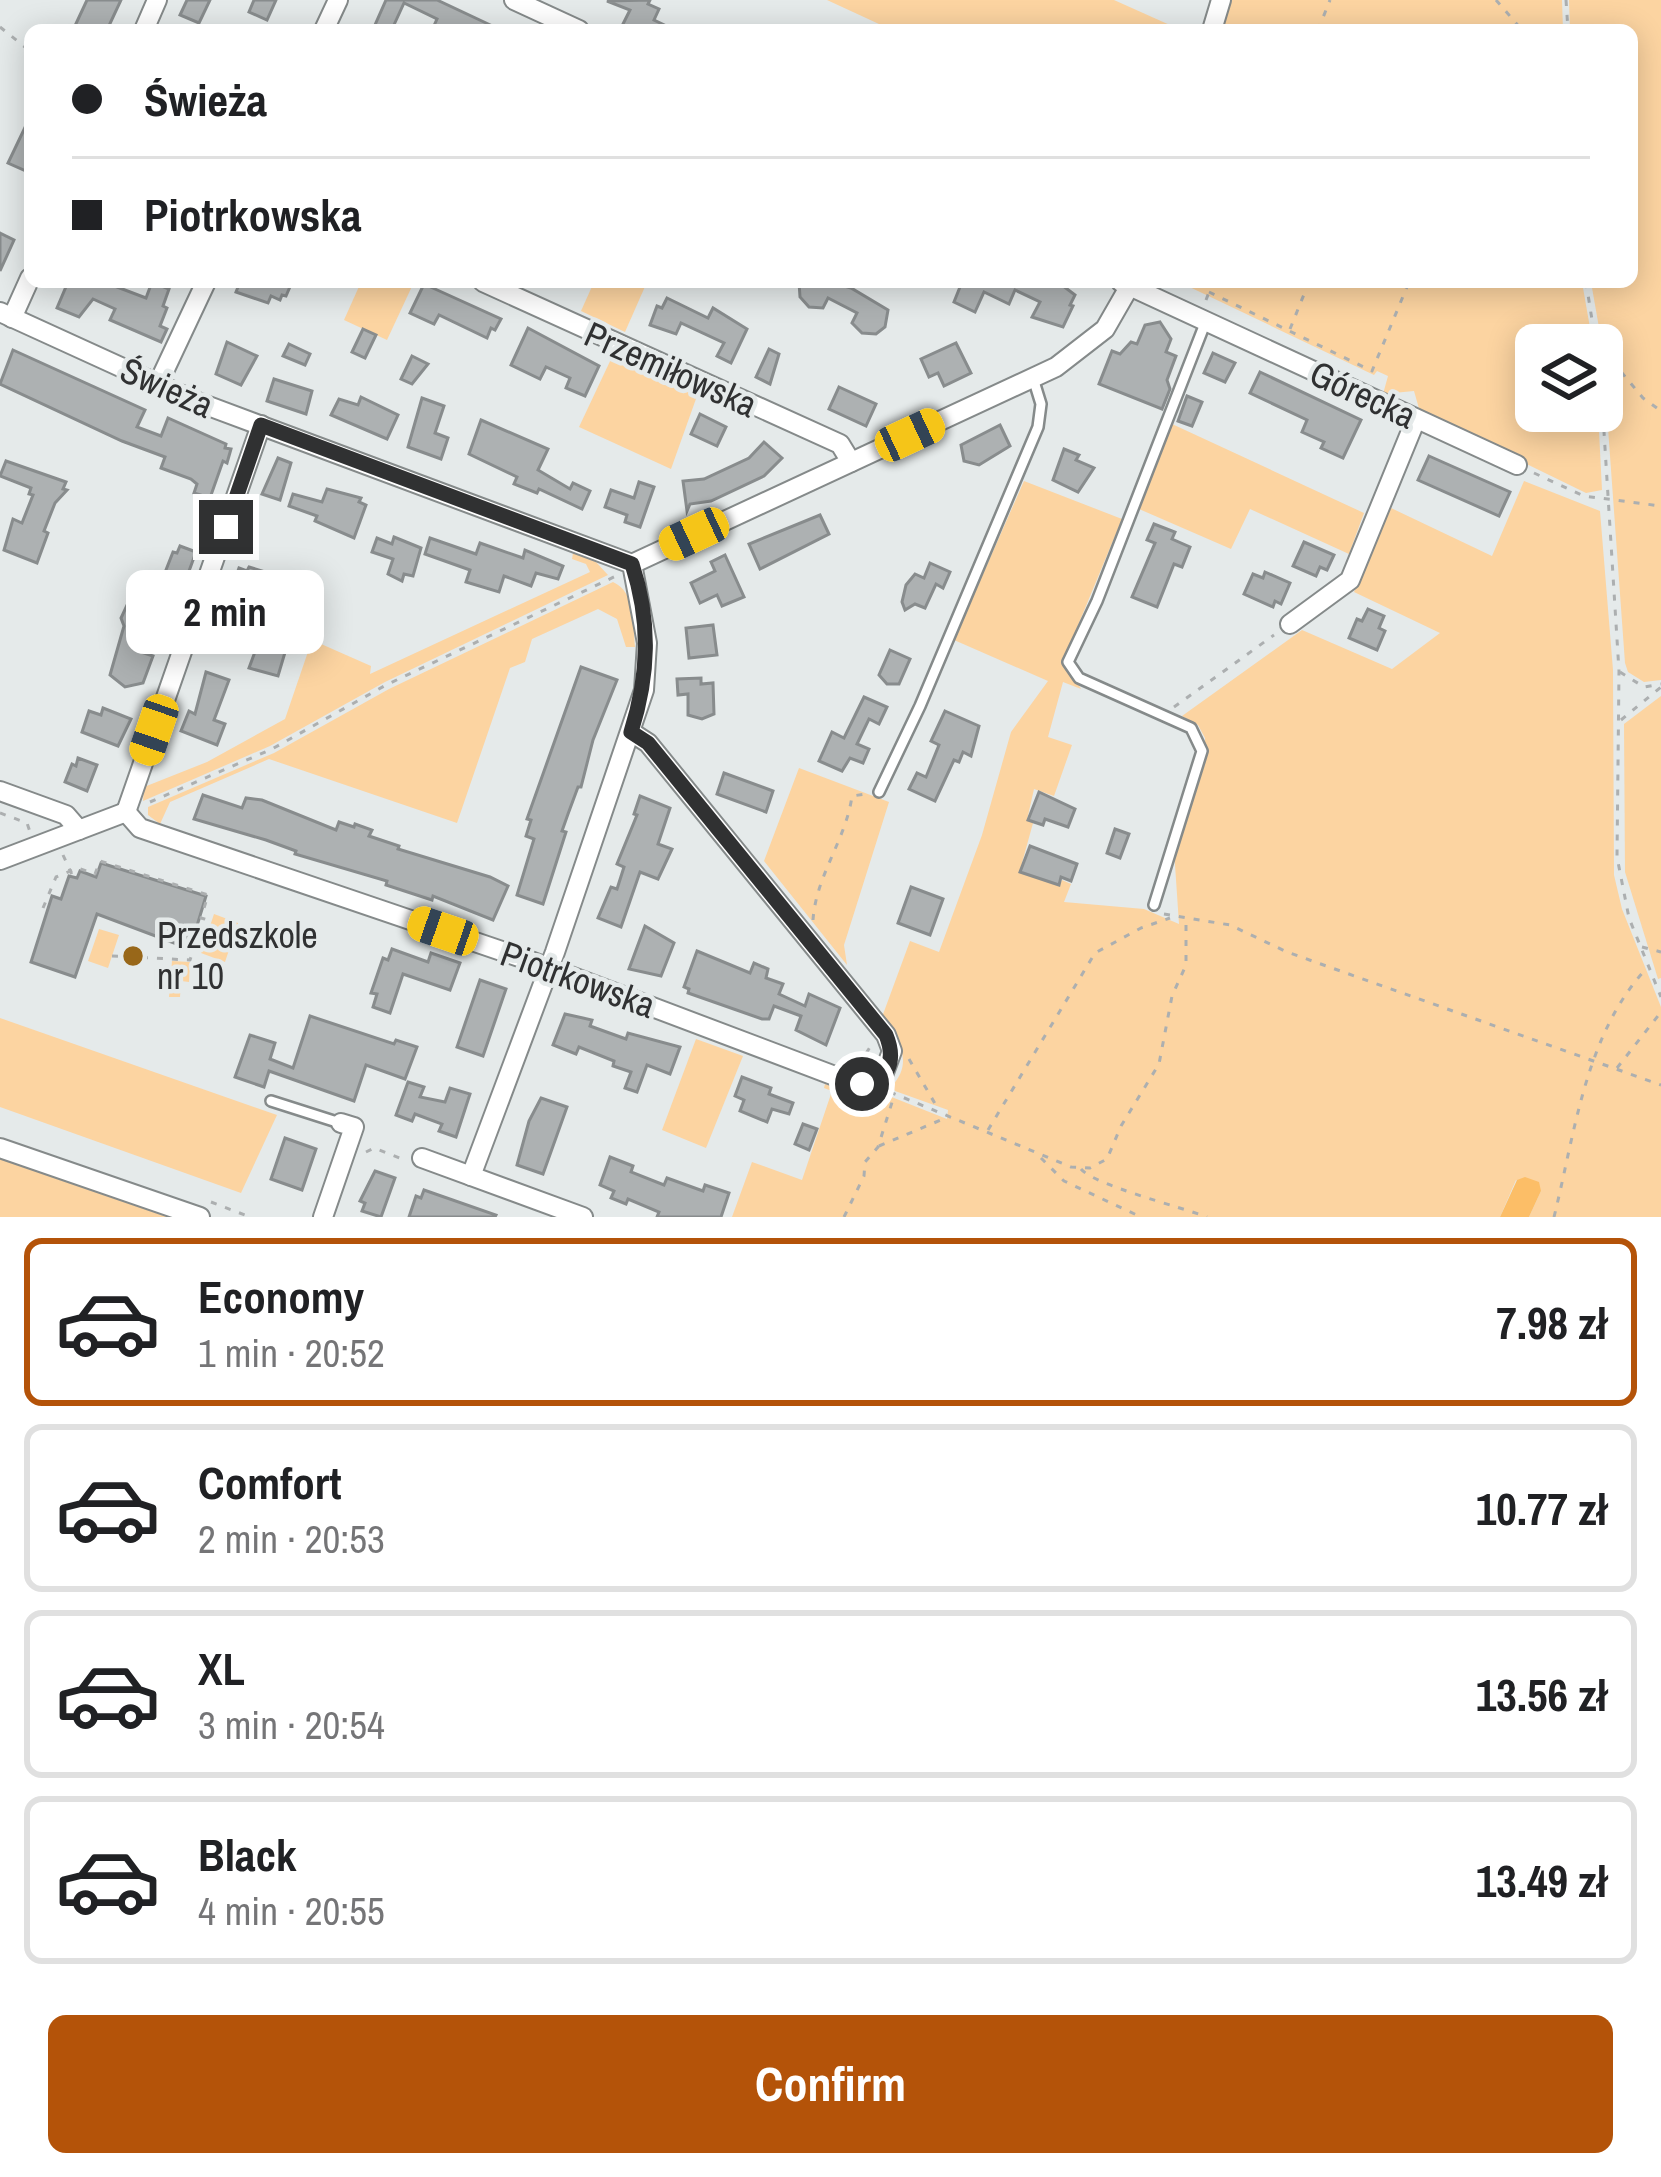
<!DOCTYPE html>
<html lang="en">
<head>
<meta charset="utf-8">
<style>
	:root { --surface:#fff; --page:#f6f6f6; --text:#202124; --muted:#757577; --line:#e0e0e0; --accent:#b45309 }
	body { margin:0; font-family:"Archivo Narrow",sans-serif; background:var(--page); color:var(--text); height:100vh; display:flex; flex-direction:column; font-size:45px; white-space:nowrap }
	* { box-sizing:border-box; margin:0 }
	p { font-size:39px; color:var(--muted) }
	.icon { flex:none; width:66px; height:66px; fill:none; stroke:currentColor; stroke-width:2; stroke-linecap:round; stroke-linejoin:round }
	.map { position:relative; height:1217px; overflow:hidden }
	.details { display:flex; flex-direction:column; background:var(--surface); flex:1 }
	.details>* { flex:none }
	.top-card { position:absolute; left:24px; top:24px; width:1614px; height:264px; border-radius:18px; box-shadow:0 6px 30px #0003; display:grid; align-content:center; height:264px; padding:0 48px; background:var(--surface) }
	.fabs { position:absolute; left:1515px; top:324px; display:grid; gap:24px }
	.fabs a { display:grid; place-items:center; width:108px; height:108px; border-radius:18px; background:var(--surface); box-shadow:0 6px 30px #0003; font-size:60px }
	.end { position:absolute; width:54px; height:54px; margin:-27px; border:15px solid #303132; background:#fff; box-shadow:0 0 0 6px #fff }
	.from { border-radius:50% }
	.bubble { position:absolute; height:84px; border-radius:18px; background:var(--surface); box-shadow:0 6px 30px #0003; font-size:39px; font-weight:700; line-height:84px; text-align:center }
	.car { position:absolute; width:36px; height:72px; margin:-36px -18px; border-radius:15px; box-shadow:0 0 9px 3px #0007; background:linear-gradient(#f5c518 24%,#345 0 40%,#f5c518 0 76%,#345 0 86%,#f5c518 0) }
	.top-card b { display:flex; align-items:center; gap:42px; height:114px; font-size:45px }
	.top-card b+b { border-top:3px solid var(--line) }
	.top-card i { width:30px; height:30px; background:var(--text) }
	ul { padding:21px 0 0; list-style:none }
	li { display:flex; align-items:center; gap:36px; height:168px; margin:0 24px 18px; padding:0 24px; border:6px solid var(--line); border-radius:18px }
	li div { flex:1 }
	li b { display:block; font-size:45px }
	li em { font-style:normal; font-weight:700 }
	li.current { border-color:var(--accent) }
	li>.icon { width:108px; height:108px; stroke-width:1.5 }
	.button { display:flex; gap:24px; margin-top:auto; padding:24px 48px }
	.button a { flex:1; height:138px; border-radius:18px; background:var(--accent); color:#fff; font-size:48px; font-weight:700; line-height:138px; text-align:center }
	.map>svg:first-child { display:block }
	.green { fill:#fcd4a1 }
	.water { fill:#fcbe67 }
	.building { fill:#adb1b2; stroke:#888c8d; stroke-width:3 }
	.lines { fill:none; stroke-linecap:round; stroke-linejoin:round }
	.lane-casing { stroke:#858a8a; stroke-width:14 }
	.street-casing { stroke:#858a8a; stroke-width:22 }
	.path { stroke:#acafb0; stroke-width:3; stroke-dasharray:6 9; stroke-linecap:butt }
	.lane { stroke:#fff; stroke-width:9 }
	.street { stroke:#fff; stroke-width:18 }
	.route { stroke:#303132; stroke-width:15 }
	.poi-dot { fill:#986719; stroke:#e5eaea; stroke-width:4.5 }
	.labels { text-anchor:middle; stroke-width:9; stroke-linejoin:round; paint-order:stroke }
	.street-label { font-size:36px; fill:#303132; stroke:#e5eaea }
	.poi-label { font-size:36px; fill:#303132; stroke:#e5eaea; text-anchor:start }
</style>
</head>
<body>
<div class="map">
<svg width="1661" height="1217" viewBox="0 0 1661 1217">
	<rect width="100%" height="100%" fill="#e5eaea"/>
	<g class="green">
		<polygon points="827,0 1114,0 1181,30 892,30"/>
		<polygon points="1229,0 1562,0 1563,30 1220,30"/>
		<polygon points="1569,0 1661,0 1661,680 1644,682 1628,672 1625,663 1602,345 1598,345 1601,339 1591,282 1632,282 1632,30 1570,30"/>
		<polygon points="361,282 414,282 387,340 344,320"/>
		<polygon points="594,282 647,282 625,332 581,311"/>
		<polygon points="1179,282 1582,282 1593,345 1536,345 1536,411 1598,411 1602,490 1586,493 1420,412 1414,391 1383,394 1388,376 1377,371 1374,375"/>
		<polygon points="612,357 697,396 671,469 579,427"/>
		<polygon points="1172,424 1364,513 1349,554 1250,509 1231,549 1139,509"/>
		<path d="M1024,481l98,38 -58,140 17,30 -18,-7 -15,55 24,8 -18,51 -20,-7 -7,31 6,3 -11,40 24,10 -1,8 14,5 3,-6 9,4 -7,18 80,7 35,15 -5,-74 31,-86v-26l-7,-13 -16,-9 120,-86 90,39 48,-36 -86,-41 37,-84 101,48 32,-75 76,30 13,159 1,205 8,34 39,98v210h-132l12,-26 -25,-11 -16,37h-768l20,-55 50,18 30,-89 -8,-3 1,-4 35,14 24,-4 63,25 1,-9 -53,-19 -3,-5c22,-24 7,-46 -10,-69l28,-76 29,11 43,-117 29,-103 37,-51 -94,-41z"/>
		<polygon points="573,553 596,562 608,575 385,682 270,746 143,801 144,787 207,762 285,719 312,640 371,666 370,674 590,572 586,564 572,559"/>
		<path d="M613,582c23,10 20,42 22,65h-9l-9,-28 -19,-10 -66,30 -7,23 -15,6 -53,155 -188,-64 -99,43 -10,22 -12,-9v-8l126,-54 115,-64z"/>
		<polygon points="1661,696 1661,978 1658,979 1625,872 1624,724"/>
		<polygon points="799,768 889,802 844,945 847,965 764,861"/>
		<polygon points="214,914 238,923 225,962 201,953"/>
		<polygon points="99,929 119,935 108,968 88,961"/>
		<polygon points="172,961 190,962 189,982 181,981 180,997 169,997"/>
		<polygon points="0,1018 277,1115 241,1193 0,1107"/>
		<polygon points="696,1039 743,1056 706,1148 662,1130"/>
		<polygon points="0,1159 168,1217 0,1217"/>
	</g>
	<polygon class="water" points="1525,1177 1539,1182 1541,1191 1529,1217 1500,1217 1517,1180"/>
	<g class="building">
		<polygon points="87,0 121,0 107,30 73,30"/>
		<polygon points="187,0 210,0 199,23 180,15"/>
		<polygon points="254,0 276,0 267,20 249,12"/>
		<polygon points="386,0 437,0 501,30 432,30 437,19 404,3 393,27 387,30 375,25"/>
		<polygon points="650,0 648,4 659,9 654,20 675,30 620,30 630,10 607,1"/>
		<polygon points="30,117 30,162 26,171 8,163"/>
		<polygon points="0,233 14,240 0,271"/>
		<polygon points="68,282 104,282 146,298 152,282 169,289 163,306 167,308 160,326 167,329 161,342 110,320 115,309 93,299 79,317 57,308"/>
		<polygon points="240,282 292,282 286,296 282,295 280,300 271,296 268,303 236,292"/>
		<polygon points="799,282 831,282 851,288 888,310 885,327 876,334 862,333 852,323 857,313 828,298 823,308 809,307 800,297"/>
		<polygon points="962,282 1058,282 1075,295 1070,305 1073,306 1063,327 1032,317 1040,302 1015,290 1009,304 984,292 975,312 954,302"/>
		<polygon points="424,284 501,319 495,330 491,328 487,338 439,315 434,324 410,313"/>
		<polygon points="667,298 708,318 713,308 747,329 731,363 717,356 724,343 681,323 676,334 650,325 657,306 662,308"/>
		<polygon points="1160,322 1171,339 1166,352 1176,356 1167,380 1170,389 1162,409 1099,384 1112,351 1120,354 1131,342 1137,344 1145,325"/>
		<polygon points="528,328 599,366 585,396 566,388 570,378 546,367 540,379 511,365"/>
		<polygon points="363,329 376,335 365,358 352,352"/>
		<polygon points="227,342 257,356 241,385 216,374"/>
		<polygon points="956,343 971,373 944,386 938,373 929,377 921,359"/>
		<polygon points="289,344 310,354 305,365 283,356"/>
		<polygon points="769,349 779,354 770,384 756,377"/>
		<polygon points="13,350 145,410 137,427 161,436 168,418 226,444 225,448 231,449 227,463 223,461 210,498 194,493 197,484 191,479 161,468 165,457 122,441 0,384"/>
		<polygon points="1213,353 1235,363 1225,382 1204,373"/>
		<polygon points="412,356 428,364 412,384 401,379"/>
		<polygon points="1260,372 1361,420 1343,458 1321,448 1324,442 1302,432 1307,420 1250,393"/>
		<polygon points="274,379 312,391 306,414 267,401"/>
		<polygon points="839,387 876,404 866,426 829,409"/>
		<polygon points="1187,396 1202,402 1192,426 1178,421"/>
		<polygon points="361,397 398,415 387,439 331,415 339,399 358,405"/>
		<polygon points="422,398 444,406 435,433 448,438 441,459 408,447"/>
		<polygon points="700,414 726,427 717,446 691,434"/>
		<polygon points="481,420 548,449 538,470 570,489 573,483 590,491 582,509 539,489 537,493 514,484 517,477 469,454"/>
		<polygon points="1000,425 1010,446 979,465 964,461 961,445"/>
		<polygon points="764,442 782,458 764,476 711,501 690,504 687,511 683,481 704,479 749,458"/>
		<polygon points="1064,449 1079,455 1076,460 1094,468 1078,492 1053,480"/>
		<polygon points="1429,456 1510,492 1499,516 1418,480"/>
		<polygon points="278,458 291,463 280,500 262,494"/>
		<polygon points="6,461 66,482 63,489 67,490 55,503 44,531 48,533 37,563 4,550 13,519 22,523 33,495 29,494 31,488 0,476"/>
		<polygon points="639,482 654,487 640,527 625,522 627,515 605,507 611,490 634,498"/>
		<polygon points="327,489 361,498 359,502 366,505 354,538 315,521 317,516 289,506 293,494 322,502"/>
		<polygon points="820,515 829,534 760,569 749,544"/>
		<polygon points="1154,524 1175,532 1172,539 1190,547 1182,567 1174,564 1157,607 1132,597 1155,543 1147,540"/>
		<polygon points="394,537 421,548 413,576 404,574 402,581 388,574 393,559 372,552 377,538 392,544"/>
		<polygon points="430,538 476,554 480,543 523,558 525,550 563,566 558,579 536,573 531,586 504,576 499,592 466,582 470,570 425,554"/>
		<polygon points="1304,542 1334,555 1327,570 1320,567 1316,576 1293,566"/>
		<polygon points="180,546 196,552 185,582 164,575 173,552 177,553"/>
		<polygon points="725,555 744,597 722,606 717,595 700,603 691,583 715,571 711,562"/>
		<polygon points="930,563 950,572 943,588 936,584 925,608 915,604 905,610 902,602 906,585 915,574 924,578"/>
		<polygon points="249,567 275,575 261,614 240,606 229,596 239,568 247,571"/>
		<polygon points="1265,572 1290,583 1281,604 1275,601 1273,607 1244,594 1253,574 1263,578"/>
		<polygon points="134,590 163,600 160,610 166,613 161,628 154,625 144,653 153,656 143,683 125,687 110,675 124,626 121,618"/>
		<polygon points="1368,609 1384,616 1379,628 1385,631 1377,650 1349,638 1357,619 1362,621"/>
		<polygon points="713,625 717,655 689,658 686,628"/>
		<polygon points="263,630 289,639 278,676 249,668"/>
		<polygon points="890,650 910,659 899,684 887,684 879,675"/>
		<polygon points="581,667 617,680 593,740 581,787 578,787 568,814 562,831 566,832 543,904 517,895 534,839 526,836 531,820 527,819"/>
		<polygon points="206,672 229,680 214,720 225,724 217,745 181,731 189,711 195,714"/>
		<polygon points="701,678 701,684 713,683 714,714 702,719 688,715 688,694 678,695 677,679"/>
		<polygon points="864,697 887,707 879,724 869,719 857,744 869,749 863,763 850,758 842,771 819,761 832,732 844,738"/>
		<polygon points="103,708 131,719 118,746 82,732 89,711 101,715"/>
		<polygon points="945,711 979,726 971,756 963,752 959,762 954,760 935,801 909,789 917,773 926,777 939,745 931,741"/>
		<polygon points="78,758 97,765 87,791 65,782 72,764 76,766"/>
		<polygon points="724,773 773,791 766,812 717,794"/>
		<polygon points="1039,792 1075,809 1068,827 1045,819 1043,825 1028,820"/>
		<polygon points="203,795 242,808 246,798 262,800 336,830 339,822 354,827 355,824 372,830 369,836 399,846 398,849 490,877 508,886 493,920 433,896 432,900 386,885 387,881 295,854 296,851 266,840 194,819"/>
		<polygon points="640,796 670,808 658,844 672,849 658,879 640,872 621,927 598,918 611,887 617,889 624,867 617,864 637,815 634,814"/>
		<polygon points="1115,829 1129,834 1120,858 1107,853"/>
		<polygon points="1030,846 1077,864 1071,881 1061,877 1059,885 1020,872"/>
		<polygon points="101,863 206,896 190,949 97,914 75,977 31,962 52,896 61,899 69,876 77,878 80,871 96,877"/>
		<polygon points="911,887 943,899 930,935 898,923"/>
		<polygon points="645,926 674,943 661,976 629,969"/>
		<polygon points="392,949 428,962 431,953 460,963 450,990 403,974 390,1013 373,1007 377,994 371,993 383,958 388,960"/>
		<polygon points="697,951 750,973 754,963 768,969 766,978 783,984 779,994 805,1006 809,994 840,1008 826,1045 796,1030 801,1016 774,1006 769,1019 762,1019 688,993 689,989 684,987"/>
		<polygon points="480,980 506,989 483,1056 457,1047"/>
		<polygon points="565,1014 592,1020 590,1026 626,1039 628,1033 680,1047 670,1074 647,1065 637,1092 625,1088 631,1072 613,1066 614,1061 579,1047 576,1054 553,1045"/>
		<polygon points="310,1016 394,1044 396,1040 417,1047 405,1079 366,1065 354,1101 269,1071 264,1087 235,1077 250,1035 275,1043 270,1059 293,1068"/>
		<polygon points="742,1077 771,1088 769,1094 793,1103 789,1114 772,1109 767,1122 740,1111 744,1100 735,1096"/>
		<polygon points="408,1082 424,1087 420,1097 445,1102 450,1088 470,1094 456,1137 439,1131 442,1124 415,1114 412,1121 396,1115"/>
		<polygon points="541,1098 567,1107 543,1174 517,1165 529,1121"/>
		<polygon points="803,1124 817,1129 809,1150 795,1144"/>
		<polygon points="285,1138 316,1149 302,1190 271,1179"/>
		<polygon points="610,1157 633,1166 631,1172 664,1185 667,1178 703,1191 705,1185 729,1193 721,1217 657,1217 659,1212 628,1199 626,1204 611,1198 614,1191 600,1185"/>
		<polygon points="375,1171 395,1178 381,1217 362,1211 365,1203 360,1201"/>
		<polygon points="424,1190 496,1215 495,1217 409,1217 416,1196 421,1198"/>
	</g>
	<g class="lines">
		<g class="lane-casing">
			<g id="lane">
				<polyline points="879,792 920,706 1038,427 1041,404 1033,378"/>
				<polyline points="1154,905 1202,751 1191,728 1079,678 1068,662 1097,601 1206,321"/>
				<polyline points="271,1101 340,1123"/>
			</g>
		</g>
		<g class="street-casing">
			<g id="street">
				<polyline points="514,0 579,30"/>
				<polyline points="144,30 157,0"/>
				<polyline points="324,30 338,0"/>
				<polyline points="1212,30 1221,0"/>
				<polyline points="483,282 840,444 851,462"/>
				<polyline points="1121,282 1517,465"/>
				<polyline points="0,312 195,401 632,564 647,643 644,690 555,952 471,1176"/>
				<polyline points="12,318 30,278"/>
				<polyline points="158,384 206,282"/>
				<polyline points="632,564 1056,367 1105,329 1132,282"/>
				<polyline points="1290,624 1350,580 1416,419"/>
				<polyline points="0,791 66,815 79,830"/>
				<polyline points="126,812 140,828 528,960 848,1081 869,1084 882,1078 892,1051 886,1035 648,743 631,732"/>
				<polyline points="126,812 261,425"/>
				<polyline points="0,860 126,812"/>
				<polyline points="0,1148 200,1217"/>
				<polyline points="422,1158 583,1217"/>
				<polyline points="323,1217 354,1127 341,1123"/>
			</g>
		</g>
		<g class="path">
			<polyline points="1496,0 1522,30"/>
			<polyline points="1566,0 1568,30"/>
			<polyline points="0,27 30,51"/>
			<polyline points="1318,30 1330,0"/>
			<polyline points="1586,282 1596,345"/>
			<polyline points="1209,292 1372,371 1409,282"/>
			<polyline points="1206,300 1213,282"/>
			<polyline points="1290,329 1309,282"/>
			<polyline points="1602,349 1643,398 1661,411"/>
			<polyline points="1602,400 1619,671 1617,857 1629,918 1661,997"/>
			<polyline points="1534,473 1584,496 1661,506"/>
			<polyline points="1620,672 1644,687 1661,684"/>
			<polyline points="1174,707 1274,635"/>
			<polyline points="1621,720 1661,687"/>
			<polyline points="150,802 272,749 386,685 616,576"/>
			<polyline points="0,813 27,823 30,832"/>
			<polyline points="63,855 73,877"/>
			<polyline points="43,908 56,877 78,868 95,874 100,861 208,895 201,918 212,921"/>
			<polyline points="1164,914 1230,925 1287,952 1661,1085"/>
			<path d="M813,920c3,-45 33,-80 39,-124l14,-2"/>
			<polyline points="1642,947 1661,952"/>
			<polyline points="112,956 190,960 203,920"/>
			<polyline points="909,1059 937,1107"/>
			<polyline points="858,1066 872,1044"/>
			<polyline points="1617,1068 1661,1012"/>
			<polyline points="890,1092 1071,1167 1090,1168 1107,1159 1121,1126 1159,1064 1172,996 1186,965 1186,923"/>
			<polyline points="988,1130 1095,953 1141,928 1170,918"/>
			<polyline points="879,1146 948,1117"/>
			<polyline points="366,1152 374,1148 402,1159"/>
			<polyline points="1041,1158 1064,1181 1141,1217"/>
			<path d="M1081,1169c13,16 100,38 126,48"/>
			<polyline points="211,1202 250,1217"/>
			<polyline points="844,1217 864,1176 865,1162 878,1147 894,1096"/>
			<path d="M1554,1217c21,-84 31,-182 92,-248"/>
		</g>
		<use href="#lane" class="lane"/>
		<use href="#street" class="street"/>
	</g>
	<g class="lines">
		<path class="route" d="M226,527l35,-102 371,139c19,58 17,111 -1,168l17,11 238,292c7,17 7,34 -9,47l-15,2"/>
	</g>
	<circle class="poi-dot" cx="133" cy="956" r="12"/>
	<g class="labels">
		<g class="street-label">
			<text transform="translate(671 369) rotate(24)" y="13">Przemiłowska</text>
			<text transform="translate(167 387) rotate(24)" y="13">Świeża</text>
			<text transform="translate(1363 394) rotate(25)" y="13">Górecka</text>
			<text transform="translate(578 979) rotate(20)" y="13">Piotrkowska</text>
		</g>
		<g class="poi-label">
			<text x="157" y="948">Przedszkole<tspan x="157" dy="41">nr 10</tspan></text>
		</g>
	</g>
</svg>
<div class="fabs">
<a><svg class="icon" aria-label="layers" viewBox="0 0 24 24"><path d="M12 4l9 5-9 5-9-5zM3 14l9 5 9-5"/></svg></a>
</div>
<i class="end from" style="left:862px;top:1084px"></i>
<i class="end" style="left:226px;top:527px"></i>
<div class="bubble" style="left:126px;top:570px;width:198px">2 min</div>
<i class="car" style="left:910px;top:435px;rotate:65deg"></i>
<i class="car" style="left:694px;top:534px;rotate:245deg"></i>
<i class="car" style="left:154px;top:730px;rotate:199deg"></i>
<i class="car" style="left:443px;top:931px;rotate:289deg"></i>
<div class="top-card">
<b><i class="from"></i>Świeża</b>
<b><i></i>Piotrkowska</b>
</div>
</div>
<section class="details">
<ul>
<li class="current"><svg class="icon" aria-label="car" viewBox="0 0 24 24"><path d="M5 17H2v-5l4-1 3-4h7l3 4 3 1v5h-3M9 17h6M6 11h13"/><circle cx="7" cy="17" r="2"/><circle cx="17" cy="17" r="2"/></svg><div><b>Economy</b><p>1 min · 20:52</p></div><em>7.98 zł</em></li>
<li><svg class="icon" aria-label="car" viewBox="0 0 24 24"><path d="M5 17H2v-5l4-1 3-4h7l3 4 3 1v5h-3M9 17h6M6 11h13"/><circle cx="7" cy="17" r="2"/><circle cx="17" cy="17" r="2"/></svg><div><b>Comfort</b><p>2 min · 20:53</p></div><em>10.77 zł</em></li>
<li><svg class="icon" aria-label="car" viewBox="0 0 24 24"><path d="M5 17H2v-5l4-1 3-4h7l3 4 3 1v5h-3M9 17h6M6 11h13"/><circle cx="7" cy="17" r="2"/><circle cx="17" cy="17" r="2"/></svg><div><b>XL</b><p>3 min · 20:54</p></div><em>13.56 zł</em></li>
<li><svg class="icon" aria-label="car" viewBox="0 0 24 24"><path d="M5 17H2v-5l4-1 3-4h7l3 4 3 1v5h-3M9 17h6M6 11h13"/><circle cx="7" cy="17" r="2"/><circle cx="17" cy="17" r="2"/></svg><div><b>Black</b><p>4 min · 20:55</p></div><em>13.49 zł</em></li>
</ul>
<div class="button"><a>Confirm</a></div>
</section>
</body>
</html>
